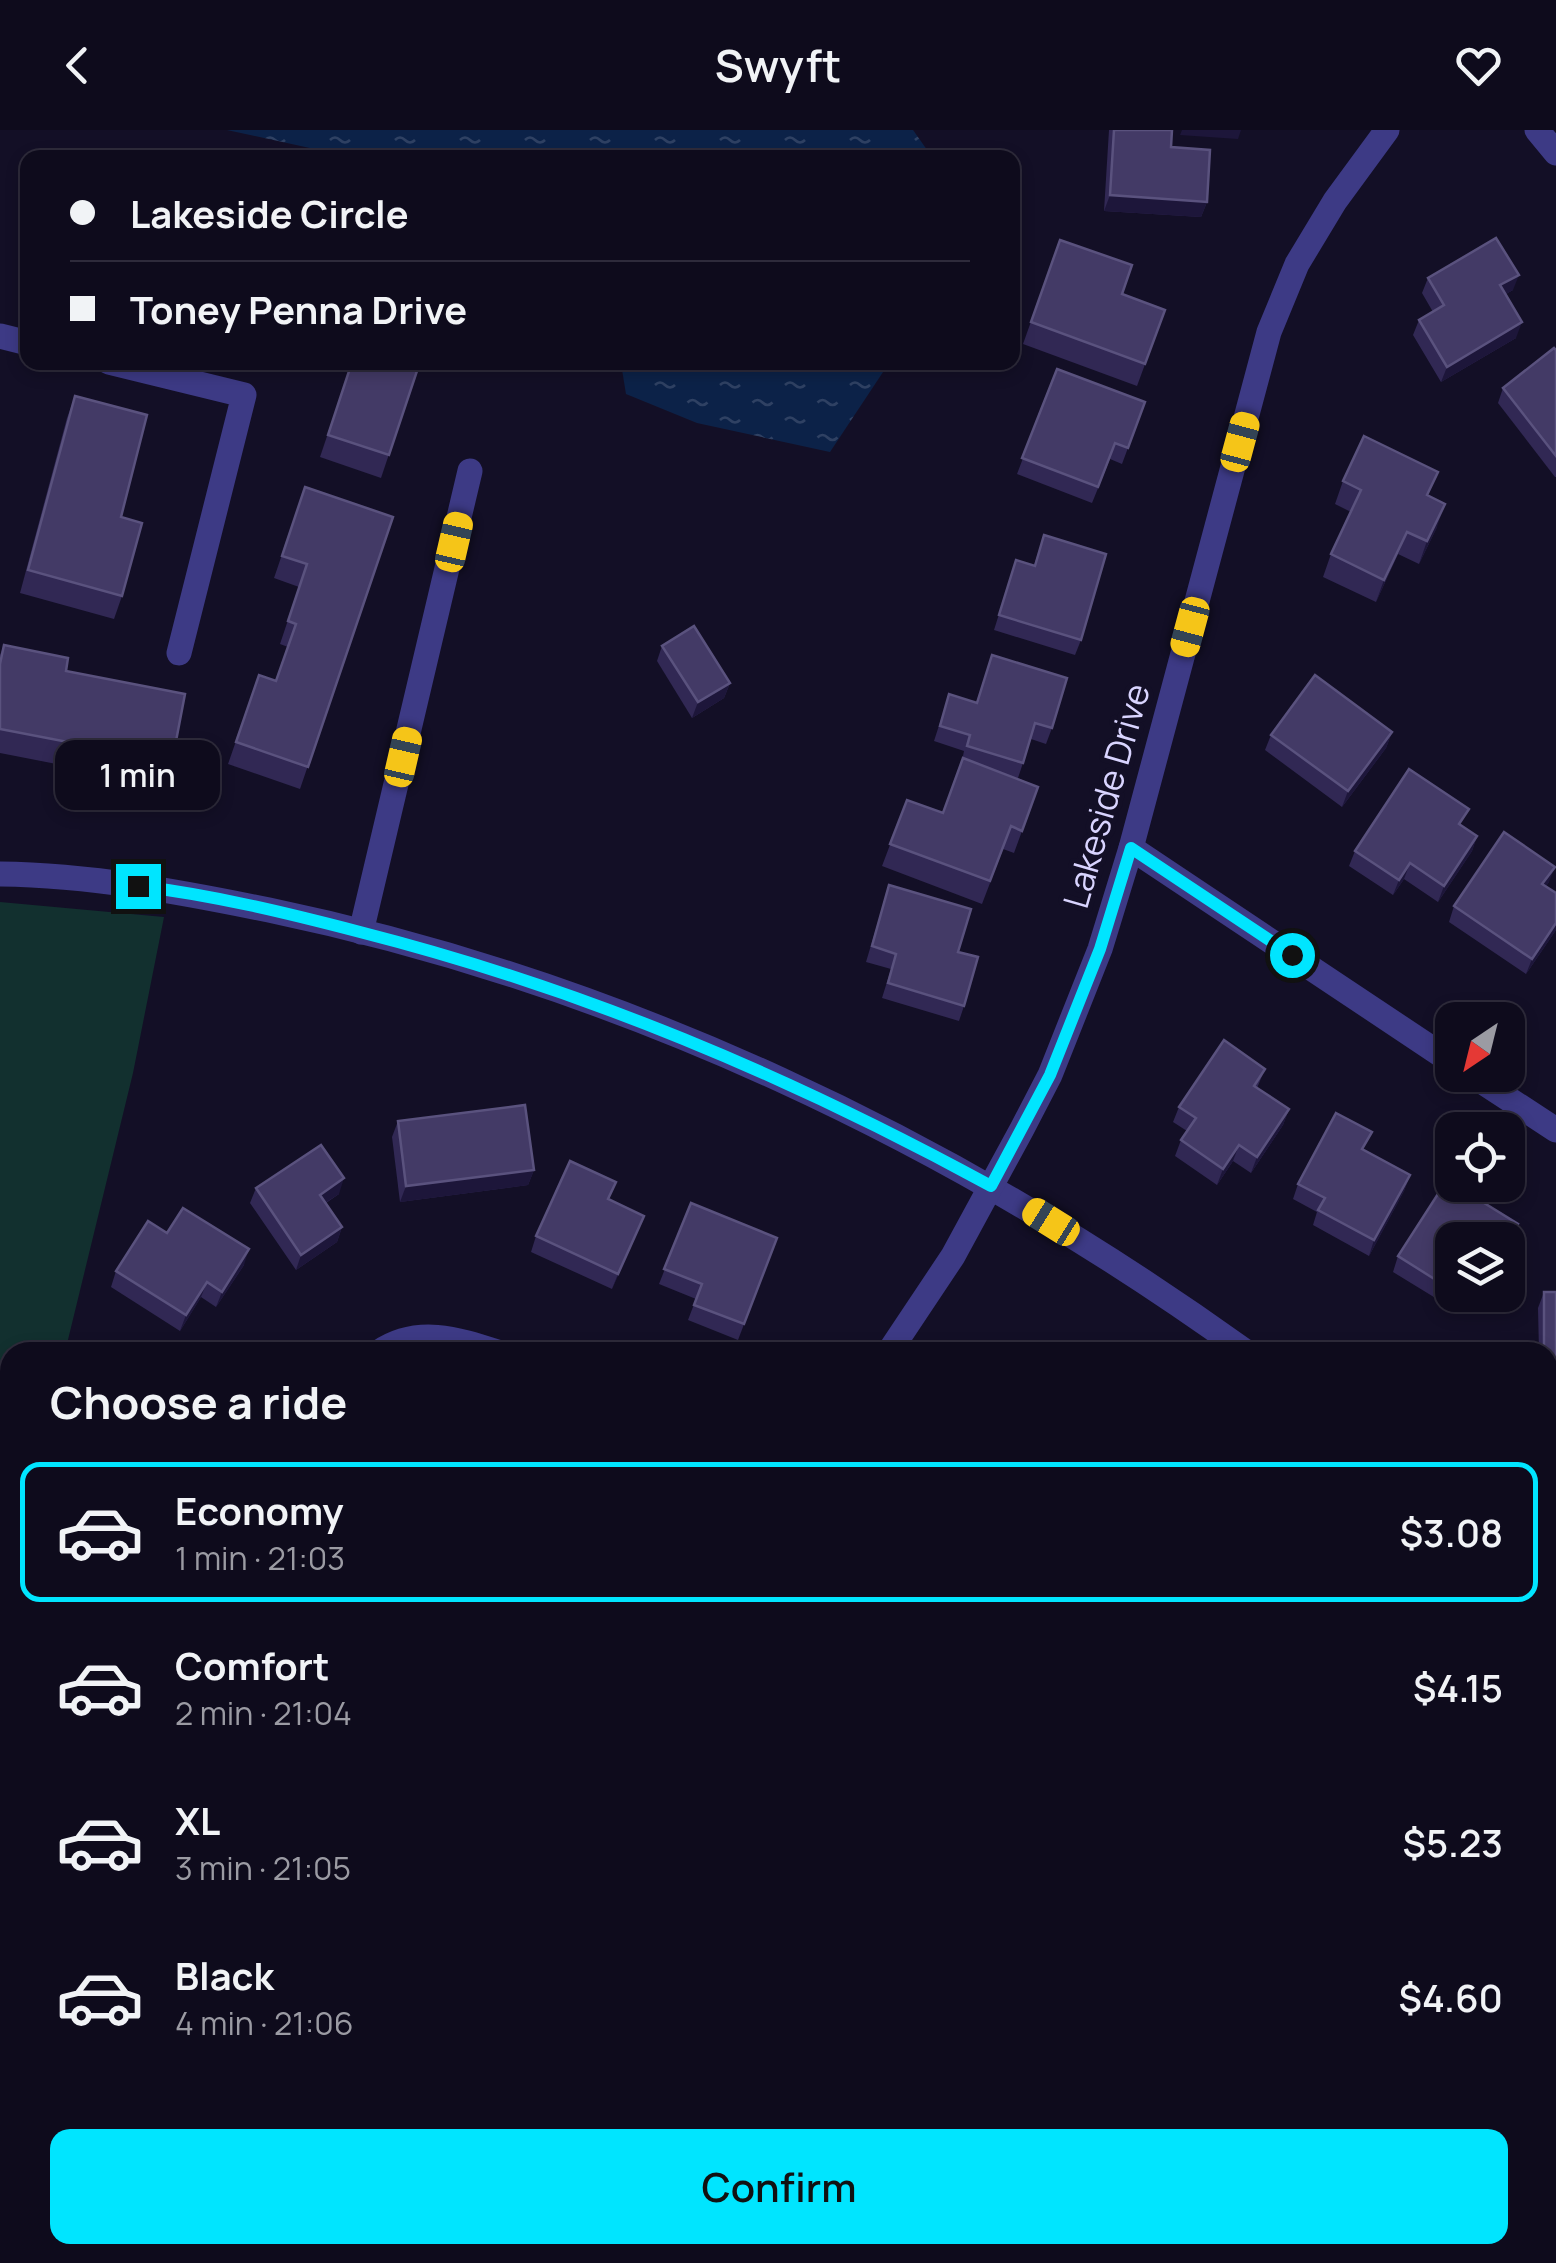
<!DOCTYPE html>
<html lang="en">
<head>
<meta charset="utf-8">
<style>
	:root { --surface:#0e0b1c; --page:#1c1929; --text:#f1f3f6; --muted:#9b9ba3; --line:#2e2b3b; --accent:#00e5ff }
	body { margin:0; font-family:Manrope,sans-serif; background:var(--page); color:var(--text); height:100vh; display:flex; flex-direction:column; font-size:38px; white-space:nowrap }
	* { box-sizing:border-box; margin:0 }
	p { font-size:32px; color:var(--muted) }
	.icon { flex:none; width:55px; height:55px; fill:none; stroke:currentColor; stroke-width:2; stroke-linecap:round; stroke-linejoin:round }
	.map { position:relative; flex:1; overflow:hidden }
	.panel { position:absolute; left:0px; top:1212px; width:1558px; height:922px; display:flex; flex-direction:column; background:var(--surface); border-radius:30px 30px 0 0; box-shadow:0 5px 15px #0003,0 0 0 2px var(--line) }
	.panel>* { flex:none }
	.top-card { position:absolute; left:20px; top:20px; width:1000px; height:220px; border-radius:20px; box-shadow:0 5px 15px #0003,0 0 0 2px var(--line); display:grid; align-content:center; height:220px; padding:0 50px; background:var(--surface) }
	.needle { width:65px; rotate:215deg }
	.buttons { position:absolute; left:1435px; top:872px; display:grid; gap:20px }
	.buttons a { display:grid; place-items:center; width:90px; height:90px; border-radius:20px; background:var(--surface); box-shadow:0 5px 15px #0003,0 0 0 2px var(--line); font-size:50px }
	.end { position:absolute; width:45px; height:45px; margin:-22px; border:12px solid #00e5ff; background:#111; box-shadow:0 0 0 5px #111 }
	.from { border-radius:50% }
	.bubble { position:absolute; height:70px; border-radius:20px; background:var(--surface); box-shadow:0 5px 15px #0003,0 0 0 2px var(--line); font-size:32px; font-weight:600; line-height:70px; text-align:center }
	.car { position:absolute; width:30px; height:60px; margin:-30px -15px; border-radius:12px; box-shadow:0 0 8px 2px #0007; background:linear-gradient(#f5c518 24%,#345 0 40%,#f5c518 0 76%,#345 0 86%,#f5c518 0) }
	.top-card b { display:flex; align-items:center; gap:35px; height:95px; font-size:38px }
	.top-card b+b { border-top:2px solid var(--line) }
	.top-card i { width:25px; height:25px; background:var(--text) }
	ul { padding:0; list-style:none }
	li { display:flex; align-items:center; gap:30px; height:140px; margin:0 20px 15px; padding:0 30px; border:5px solid transparent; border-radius:20px }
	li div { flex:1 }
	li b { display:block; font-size:38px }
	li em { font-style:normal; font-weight:600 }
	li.current { border-color:var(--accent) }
	li>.icon { width:90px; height:90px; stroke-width:1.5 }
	h2 { padding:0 50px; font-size:45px; line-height:120px }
	.action { display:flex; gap:20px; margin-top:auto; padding:20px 50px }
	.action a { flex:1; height:115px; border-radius:20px; background:var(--accent); color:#111; font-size:40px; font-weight:600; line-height:115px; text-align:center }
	header { display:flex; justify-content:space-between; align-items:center; height:130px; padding:0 50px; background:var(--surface); font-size:45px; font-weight:600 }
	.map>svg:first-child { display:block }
	.green { fill:#12302f }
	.water { fill:url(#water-ripples) }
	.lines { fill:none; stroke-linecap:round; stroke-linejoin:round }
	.minor { stroke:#3d3a85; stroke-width:25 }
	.wall { fill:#312854 }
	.shaded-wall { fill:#1d163a }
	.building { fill:#433a66; stroke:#5a527e; stroke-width:2.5 }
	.route { stroke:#00e5ff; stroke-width:12 }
	.labels { text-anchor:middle; stroke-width:10; stroke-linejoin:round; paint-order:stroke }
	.street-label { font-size:35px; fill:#d9d4ff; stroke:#130f26 }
</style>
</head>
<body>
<header><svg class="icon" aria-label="back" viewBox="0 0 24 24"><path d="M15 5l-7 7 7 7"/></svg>Swyft<svg class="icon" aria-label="heart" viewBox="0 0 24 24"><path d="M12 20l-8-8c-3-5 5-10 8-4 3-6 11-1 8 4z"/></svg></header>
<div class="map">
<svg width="1556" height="2133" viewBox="0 0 1556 2133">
	<defs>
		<pattern id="water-ripples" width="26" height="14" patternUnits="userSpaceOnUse" patternTransform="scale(2.5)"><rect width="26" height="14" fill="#0c2248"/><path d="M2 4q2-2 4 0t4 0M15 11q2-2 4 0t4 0" fill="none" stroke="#2f4163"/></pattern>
	</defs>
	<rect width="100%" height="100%" fill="#130f26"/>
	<polygon class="green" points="0,772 164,787 133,943 65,1222 10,1222 10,1449 0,1490"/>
	<g class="water">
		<polygon points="227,0 913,0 932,27 378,28 319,20"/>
		<polygon points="621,233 621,232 889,233 830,322 697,293 626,264"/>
	</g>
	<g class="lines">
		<g class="minor">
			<polyline points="1537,0 1556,23"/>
			<polyline points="0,206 28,213"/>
			<polyline points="109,232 244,265 179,523"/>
			<polyline points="1131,718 1452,932"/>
			<path d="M0,744c91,1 180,18 269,36 354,74 684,231 977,442"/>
			<polyline points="361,802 470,341"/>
			<polyline points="1472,945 1556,1000"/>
			<path d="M379,1222c38,-26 78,-13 118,0"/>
			<polyline points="889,1222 953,1126 1022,999 1050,945 1100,819 1131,718 1269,202 1297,134 1335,71 1387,0"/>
			<polyline points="1548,1450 1556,1457"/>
			<polyline points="1548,1788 1556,1777"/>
			<polyline points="1548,1943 1556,1931"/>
			<polyline points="405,2125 416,2133"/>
			<polyline points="840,2133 846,2125"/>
			<polyline points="1292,2133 1297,2125"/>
			<polyline points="1407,2133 1413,2125"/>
		</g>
	</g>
	<g class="wall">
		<polygon points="1109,0 1172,0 1171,17 1207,72 1201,87 1104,81"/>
		<polygon points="1060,110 1122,164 1165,180 1137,256 1023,214"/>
		<polygon points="1428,148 1513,160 1506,164 1516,208 1441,252 1413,205 1419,190 1433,182 1422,163"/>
		<polygon points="1556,220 1556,347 1555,347 1498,273 1503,258"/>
		<polygon points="352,232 420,232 381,348 320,327"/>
		<polygon points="1057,239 1145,272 1122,334 1110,329 1092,373 1017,344"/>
		<polygon points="75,266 121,387 122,466 114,489 20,463 67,288"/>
		<polygon points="1343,351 1429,366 1437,397 1419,434 1398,424 1376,472 1323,447 1331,424 1351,382 1335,374"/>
		<polygon points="305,357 393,387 300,659 228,634 259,545 276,551 288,517 280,514 299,457 274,448"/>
		<polygon points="1044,405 1081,510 1075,525 994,500 1016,430 1034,435"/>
		<polygon points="4,515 66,541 172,632 164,655 0,623 0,525"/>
		<polygon points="662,516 730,553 724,568 692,588 657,531"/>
		<polygon points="992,525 1052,598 1046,614 1031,609 1018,648 1038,657 1014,723 1003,719 982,774 882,736 907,670 943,683 962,631 964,621 934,611 944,580 949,564 976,573"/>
		<polygon points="1392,602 1386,618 1342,677 1265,620 1271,605"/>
		<polygon points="1462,696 1477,706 1472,721 1438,772 1404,749 1393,765 1349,736 1355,721"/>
		<polygon points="1549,752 1546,756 1556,763 1556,800 1526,844 1449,792 1454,776"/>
		<polygon points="889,755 958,822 964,876 959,891 882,868 891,839 866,832"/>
		<polygon points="1265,939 1257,958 1289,979 1283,995 1251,1043 1233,1031 1217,1055 1175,1026 1181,1010 1187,1001 1173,992 1179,977"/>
		<polygon points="398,991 534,1040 528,1055 400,1072 392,1007"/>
		<polygon points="1365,1020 1410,1045 1404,1061 1369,1126 1313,1095 1317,1082 1293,1069 1298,1054"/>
		<polygon points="1447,1050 1452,1053 1452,1055 1455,1055 1518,1094 1508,1117 1508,1110 1452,1110 1452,1155 1442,1172 1393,1142 1398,1126"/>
		<polygon points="256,1058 339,1064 326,1073 342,1097 337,1112 296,1140 250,1073"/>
		<polygon points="609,1070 644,1086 612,1159 531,1122 536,1106"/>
		<polygon points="691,1073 777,1108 738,1210 688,1190 696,1169 659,1154"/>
		<polygon points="167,1103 244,1135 216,1177 201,1167 180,1201 111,1157 116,1141"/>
		<polygon points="1544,1162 1556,1247 1548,1247 1548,1222 1539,1222 1538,1178"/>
		<polygon points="10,1796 10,1836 0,1834"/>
		<polygon points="48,2125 116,2125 106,2133 54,2133"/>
		<polygon points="598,2125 708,2125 702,2133 609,2133"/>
		<polygon points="1046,2125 1128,2125 1125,2133 1057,2133"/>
	</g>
	<g class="shaded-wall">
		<polygon points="1182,0 1241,0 1238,9 1180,5"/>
		<polygon points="1110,65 1207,72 1201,87 1104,81"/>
		<polygon points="1519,145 1513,160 1495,170 1500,155"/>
		<polygon points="1522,192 1516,208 1441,252 1447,237"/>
		<polygon points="1445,374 1437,397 1419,434 1427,411"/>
		<polygon points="1407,402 1398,424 1376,472 1384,450"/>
		<polygon points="730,553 724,568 692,588 698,572"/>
		<polygon points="1392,602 1386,618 1342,677 1348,661"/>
		<polygon points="1477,706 1472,721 1438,772 1444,756"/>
		<polygon points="1410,733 1404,749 1393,765 1399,750"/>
		<polygon points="1555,737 1549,752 1537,769 1542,754"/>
		<polygon points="1556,793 1556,800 1526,844 1532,829"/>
		<polygon points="1289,979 1283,995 1251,1043 1257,1027"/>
		<polygon points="1239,1015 1233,1031 1217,1055 1223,1039"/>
		<polygon points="534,1040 528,1055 400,1072 406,1056"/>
		<polygon points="1410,1045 1404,1061 1369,1126 1374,1110"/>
		<polygon points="344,1048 339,1064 314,1080 320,1065"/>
		<polygon points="644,1086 638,1101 612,1159 618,1144"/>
		<polygon points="1518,1094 1512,1109 1508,1117 1508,1110"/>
		<polygon points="342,1097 337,1112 296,1140 301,1125"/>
		<polygon points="249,1119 244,1135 216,1177 222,1162"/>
		<polygon points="1452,1148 1452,1155 1442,1172 1447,1157"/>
		<polygon points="207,1152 201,1167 180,1201 186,1185"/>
		<rect x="1548" y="1231" width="8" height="16"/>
		<polygon points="10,2024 10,2042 0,2047 0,2028"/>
		<polygon points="103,2125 116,2125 106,2133 93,2133"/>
		<polygon points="703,2125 708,2125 702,2133 697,2133"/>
		<polygon points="1122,2125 1128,2125 1125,2133 1116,2133"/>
	</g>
	<g class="building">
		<polygon points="1114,0 1172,0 1171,17 1210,20 1207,72 1110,65"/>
		<polygon points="1496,108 1519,145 1500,155 1522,192 1447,237 1419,190 1444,175 1428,148"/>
		<polygon points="1060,110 1132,135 1122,164 1165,180 1145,234 1031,192"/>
		<polygon points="1554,218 1556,220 1556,326 1503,258"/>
		<polygon points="352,232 420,232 389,325 328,305"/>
		<polygon points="1057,239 1145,272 1128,318 1115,313 1098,357 1022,328"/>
		<polygon points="75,266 147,285 121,387 142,393 122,466 28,440"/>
		<polygon points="1364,306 1438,342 1427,365 1445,374 1427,411 1407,402 1384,450 1331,424 1361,360 1343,351"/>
		<polygon points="305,357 393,387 308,637 236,612 259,545 276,551 296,494 288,491 307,434 282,426"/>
		<polygon points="1044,405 1106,424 1081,510 999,485 1016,430 1035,436"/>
		<polygon points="694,496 730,553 698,572 662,516"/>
		<polygon points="4,515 68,528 66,541 185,564 172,632 0,599 0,534"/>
		<polygon points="992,525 1067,548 1052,598 1035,593 1023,633 967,616 970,605 940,596 949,564 977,573"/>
		<polygon points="1315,545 1392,602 1348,661 1271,605"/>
		<polygon points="963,628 1038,657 1022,701 1011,696 990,751 890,714 907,670 943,683"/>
		<polygon points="1409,639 1469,679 1459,694 1477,706 1444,756 1410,733 1399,750 1355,721"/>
		<polygon points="1504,702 1555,737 1542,754 1556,763 1556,793 1532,829 1454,776"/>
		<polygon points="889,755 971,779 958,822 978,827 964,876 888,853 896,824 872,816"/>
		<polygon points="1224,910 1265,939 1254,956 1289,979 1257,1027 1239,1015 1223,1039 1181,1010 1196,988 1179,977"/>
		<polygon points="525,975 534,1040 406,1056 398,991"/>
		<polygon points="1336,983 1372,1002 1362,1019 1410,1045 1374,1110 1318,1080 1325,1068 1298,1054"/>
		<polygon points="321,1015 344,1048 320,1065 342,1097 301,1125 256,1058"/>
		<polygon points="570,1031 616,1052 608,1069 644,1086 618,1144 536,1106"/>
		<polygon points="1447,1050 1452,1053 1452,1055 1455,1055 1518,1094 1508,1110 1452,1110 1452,1148 1447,1157 1398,1126"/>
		<polygon points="691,1073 777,1108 744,1194 694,1175 702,1154 664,1139"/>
		<polygon points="183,1078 249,1119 222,1162 207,1152 186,1185 116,1141 148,1091 167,1103"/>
		<polygon points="1544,1162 1556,1162 1556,1231 1548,1231 1548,1222 1544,1222"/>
		<polygon points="10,1801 10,1819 6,1818"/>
		<polygon points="10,1927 10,2024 0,2028 0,1932"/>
		<polygon points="66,2125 103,2125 93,2133 73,2133"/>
		<polygon points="169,2125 190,2125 201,2133 163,2133"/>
		<polygon points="221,2125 253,2125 264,2133 215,2133"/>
		<polygon points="625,2125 703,2125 697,2133 636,2133"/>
		<polygon points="984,2125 998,2125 1009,2133 978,2133"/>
		<polygon points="1097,2125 1122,2125 1116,2133 1108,2133"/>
	</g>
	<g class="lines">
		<path class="route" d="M138,756c75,9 149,27 222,46 224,57 429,144 631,254l59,-111 50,-126 31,-101 161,107"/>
	</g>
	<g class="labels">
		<g class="street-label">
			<text transform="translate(1107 666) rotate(-74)" y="12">Lakeside Drive</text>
		</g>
	</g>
</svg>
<div class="buttons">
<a><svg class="needle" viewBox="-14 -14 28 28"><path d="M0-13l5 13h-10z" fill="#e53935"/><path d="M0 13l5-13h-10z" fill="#9b9ba3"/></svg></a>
<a><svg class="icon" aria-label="locate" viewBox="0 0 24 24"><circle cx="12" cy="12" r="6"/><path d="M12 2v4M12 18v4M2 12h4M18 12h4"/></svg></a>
<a><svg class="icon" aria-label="layers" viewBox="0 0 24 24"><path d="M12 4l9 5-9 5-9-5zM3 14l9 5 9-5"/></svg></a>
</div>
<i class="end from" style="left:1292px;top:825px"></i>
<i class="end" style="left:138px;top:756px"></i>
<div class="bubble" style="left:55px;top:610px;width:165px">1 min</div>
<i class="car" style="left:1240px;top:312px;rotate:15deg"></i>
<i class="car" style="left:454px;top:412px;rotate:13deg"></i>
<i class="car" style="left:1190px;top:497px;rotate:195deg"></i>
<i class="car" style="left:403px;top:627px;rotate:13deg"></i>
<i class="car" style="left:1051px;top:1092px;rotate:302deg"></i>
<div class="top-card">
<b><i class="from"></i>Lakeside Circle</b>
<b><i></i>Toney Penna Drive</b>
</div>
<section class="panel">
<h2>Choose a ride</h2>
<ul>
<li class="current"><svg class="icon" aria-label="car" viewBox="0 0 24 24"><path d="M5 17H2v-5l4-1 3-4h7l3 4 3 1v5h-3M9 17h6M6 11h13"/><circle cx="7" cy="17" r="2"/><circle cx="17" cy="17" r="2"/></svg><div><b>Economy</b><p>1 min · 21:03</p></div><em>$3.08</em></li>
<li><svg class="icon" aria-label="car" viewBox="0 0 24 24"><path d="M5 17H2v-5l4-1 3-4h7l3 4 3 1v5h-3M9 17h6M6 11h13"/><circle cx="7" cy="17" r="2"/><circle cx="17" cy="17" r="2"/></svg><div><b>Comfort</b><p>2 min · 21:04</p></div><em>$4.15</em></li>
<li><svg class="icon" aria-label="car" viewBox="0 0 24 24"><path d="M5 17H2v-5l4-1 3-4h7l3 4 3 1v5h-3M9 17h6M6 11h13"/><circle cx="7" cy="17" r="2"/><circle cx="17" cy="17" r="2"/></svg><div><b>XL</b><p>3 min · 21:05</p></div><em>$5.23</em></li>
<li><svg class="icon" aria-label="car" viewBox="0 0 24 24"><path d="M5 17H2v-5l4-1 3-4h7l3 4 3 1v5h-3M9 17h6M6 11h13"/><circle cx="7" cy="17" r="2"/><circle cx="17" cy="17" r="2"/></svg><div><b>Black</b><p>4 min · 21:06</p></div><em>$4.60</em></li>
</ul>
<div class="action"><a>Confirm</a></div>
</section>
</div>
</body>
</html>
